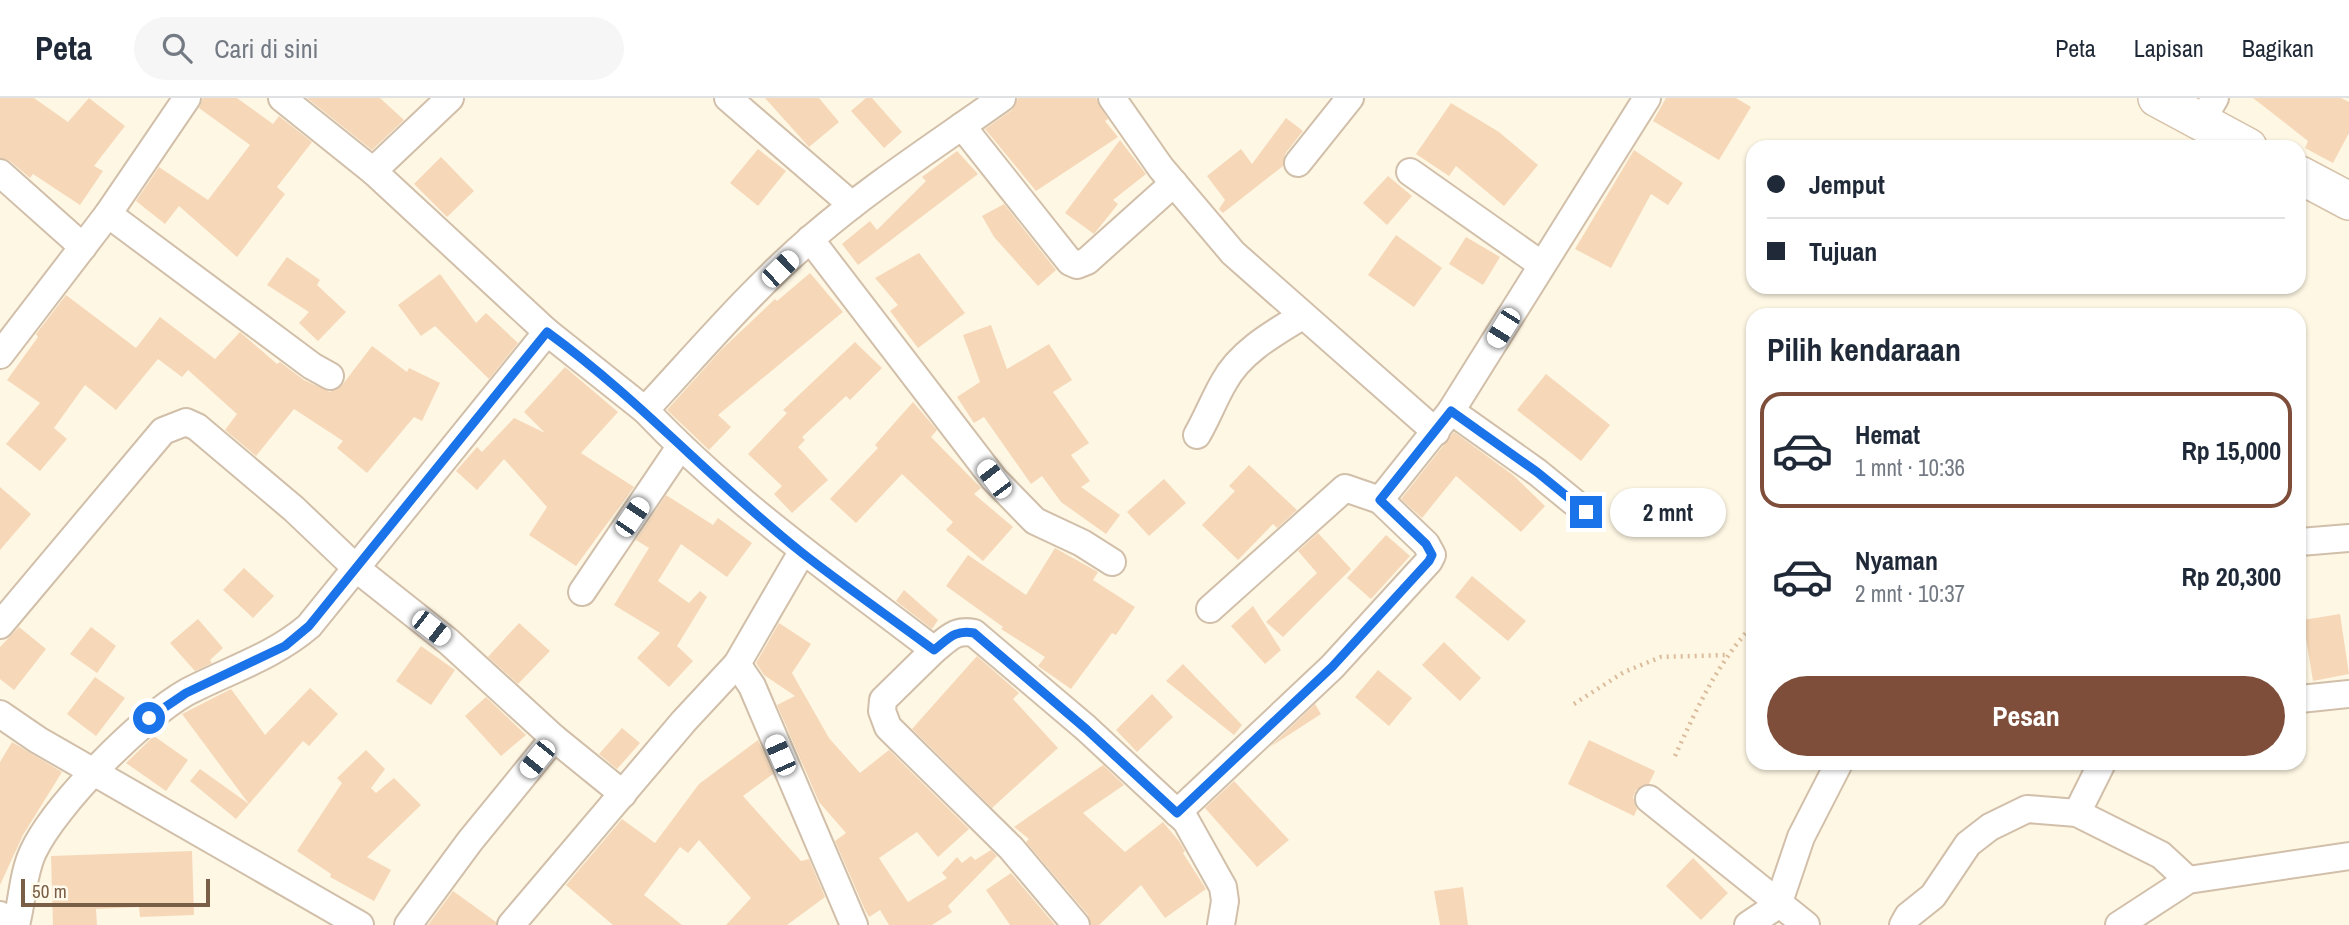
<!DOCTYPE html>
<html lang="id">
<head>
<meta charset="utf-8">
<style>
	:root { --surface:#fff; --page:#f6f6f7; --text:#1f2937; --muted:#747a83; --line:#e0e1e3; --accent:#7e4e3b }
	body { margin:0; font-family:"Archivo Narrow",sans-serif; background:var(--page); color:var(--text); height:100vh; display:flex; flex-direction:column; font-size:26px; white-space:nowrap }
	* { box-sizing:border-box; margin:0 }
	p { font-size:23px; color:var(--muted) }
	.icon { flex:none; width:38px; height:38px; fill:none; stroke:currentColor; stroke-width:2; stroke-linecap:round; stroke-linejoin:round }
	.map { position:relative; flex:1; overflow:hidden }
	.details { position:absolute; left:1746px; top:210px; width:560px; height:462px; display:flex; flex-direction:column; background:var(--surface); border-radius:21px; box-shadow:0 2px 5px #0004 }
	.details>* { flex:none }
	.banner { position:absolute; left:1746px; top:42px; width:560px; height:154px; border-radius:21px; box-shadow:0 2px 5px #0004; display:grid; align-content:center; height:154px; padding:0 21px; background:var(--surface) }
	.scale { position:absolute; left:21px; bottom:18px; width:189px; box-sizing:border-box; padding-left:7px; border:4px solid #795f47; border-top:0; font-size:19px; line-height:24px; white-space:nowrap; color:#795f47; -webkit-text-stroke:5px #fffaec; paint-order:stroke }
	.end { position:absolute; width:32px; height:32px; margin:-16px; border:9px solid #1a73e8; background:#fff; box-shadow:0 0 0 4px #fff }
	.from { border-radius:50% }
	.bubble { position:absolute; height:49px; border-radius:24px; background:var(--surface); box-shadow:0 2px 5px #0004; font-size:23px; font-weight:700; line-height:49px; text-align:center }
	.car { position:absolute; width:21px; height:42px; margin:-21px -10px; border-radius:9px; box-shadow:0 0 5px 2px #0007; background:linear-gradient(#fff 24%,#345 0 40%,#fff 0 76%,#345 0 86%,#fff 0) }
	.banner b { display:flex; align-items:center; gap:24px; height:66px; font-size:26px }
	.banner b+b { border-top:2px solid var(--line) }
	.banner i { width:18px; height:18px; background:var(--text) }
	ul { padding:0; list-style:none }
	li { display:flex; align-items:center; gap:21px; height:116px; margin:0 14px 10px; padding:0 7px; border:4px solid transparent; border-radius:21px }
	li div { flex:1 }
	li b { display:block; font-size:26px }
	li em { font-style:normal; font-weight:700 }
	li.active { border-color:var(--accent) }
	li>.icon { width:63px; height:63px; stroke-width:1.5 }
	h2 { padding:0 21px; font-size:32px; line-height:84px }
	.cta { display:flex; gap:14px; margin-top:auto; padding:14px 21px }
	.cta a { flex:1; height:80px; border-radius:42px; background:var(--accent); color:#fff; font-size:28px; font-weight:700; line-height:80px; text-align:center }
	header { display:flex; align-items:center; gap:42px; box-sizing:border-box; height:98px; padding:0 35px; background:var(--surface); border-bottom:2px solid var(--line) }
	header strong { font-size:33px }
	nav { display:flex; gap:38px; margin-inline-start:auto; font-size:24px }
	.search { width:490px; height:63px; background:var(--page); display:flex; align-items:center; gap:18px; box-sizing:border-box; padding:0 24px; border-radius:38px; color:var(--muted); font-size:26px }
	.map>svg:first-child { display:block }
	.building { fill:#f6d8b9 }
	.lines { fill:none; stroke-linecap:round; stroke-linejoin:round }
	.street-casing { stroke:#d1bfa9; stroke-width:30 }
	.secondary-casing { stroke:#d6c2a9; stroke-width:40 }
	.path { stroke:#dbbc9c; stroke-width:4.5; stroke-dasharray:2 5; stroke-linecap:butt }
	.street { stroke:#fff; stroke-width:26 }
	.secondary { stroke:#fff; stroke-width:37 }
	.route { stroke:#1a73e8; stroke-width:9 }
</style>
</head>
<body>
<header>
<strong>Peta</strong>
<div class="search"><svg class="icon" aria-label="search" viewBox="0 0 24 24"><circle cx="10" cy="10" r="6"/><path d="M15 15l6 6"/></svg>Cari di sini</div>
<nav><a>Peta</a><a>Lapisan</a><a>Bagikan</a></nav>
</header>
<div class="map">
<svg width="2349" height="827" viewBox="0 0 2349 827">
	<rect width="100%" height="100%" fill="#fef7e4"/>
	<g class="building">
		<polygon points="0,0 34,0 68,24 89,0 125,28 94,68 103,73 80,107 33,76 30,80 10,63 0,60"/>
		<polygon points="203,0 237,0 273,26 279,18 312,44 277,89 285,96 237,159 179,108 165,126 136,103 159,69 208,102 250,47 199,10"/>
		<polygon points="307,0 380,0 404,22 372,52"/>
		<polygon points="765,0 819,0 839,24 809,49"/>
		<polygon points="866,0 872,0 902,34 884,50 851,13"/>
		<polygon points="1018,0 1096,0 1108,21 1105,23 1118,39 1036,93 985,31 1012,12"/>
		<polygon points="1666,0 1736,0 1751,9 1719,62 1653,23"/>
		<polygon points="2253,0 2341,0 2349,4 2349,35 2333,65 2305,50 2308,43"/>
		<polygon points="1451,5 1499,34 1538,67 1504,108 1456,68 1449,78 1416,56"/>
		<polygon points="1286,20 1303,33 1285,56 1283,68 1223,115 1219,111 1225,102 1207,78 1241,51 1252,66"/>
		<polygon points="1120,42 1146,76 1113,102 1118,106 1094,136 1065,115"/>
		<polygon points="758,51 786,73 758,108 730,85"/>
		<polygon points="1634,52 1683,85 1668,107 1651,96 1611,170 1575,151"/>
		<polygon points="957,53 978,76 858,167 842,146 870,123 877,132 926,83 922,79"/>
		<polygon points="441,59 474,93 447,119 414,86"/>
		<polygon points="1388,78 1412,98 1387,127 1363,105"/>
		<polygon points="1004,106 1056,172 1038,188 994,139 982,118"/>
		<polygon points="1396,137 1442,170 1414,209 1368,177"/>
		<polygon points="1466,139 1500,159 1483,187 1449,166"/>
		<polygon points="919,155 965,215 918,250 890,213 898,207 875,180"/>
		<polygon points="287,159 320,182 317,187 346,214 318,243 299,225 309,214 267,187"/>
		<polygon points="810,175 843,214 718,317 731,329 709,352 667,312 721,252 775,201 777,203"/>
		<polygon points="440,176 476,225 486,215 518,245 489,281 435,228 421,238 398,207"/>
		<polygon points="66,197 136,250 160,219 215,261 240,234 277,266 280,264 304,282 330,294 343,286 372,248 407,274 409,270 440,285 422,323 414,319 367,375 337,350 343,343 294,311 256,358 225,332 237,316 188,272 182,279 158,261 116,312 85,287 54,330 67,341 40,373 6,346 40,305 7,282 38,239 36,236"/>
		<polygon points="991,227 1007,271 1049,246 1072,282 1053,294 1089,345 1071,357 1090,383 1081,389 1120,417 1106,436 1061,404 1042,378 1031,386 984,319 974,325 957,299 980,284 963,237"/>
		<polygon points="855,244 882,270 850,302 846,298 802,339 805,342 798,349 828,382 792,415 774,396 782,388 748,356 787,315 783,312"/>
		<polygon points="565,269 618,314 581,355 634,389 576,468 529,437 547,409 504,361 477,392 456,373 477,349 482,354 514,320 545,335 524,314"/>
		<polygon points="1546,276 1610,327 1581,363 1517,312"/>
		<polygon points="913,304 937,332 931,339 981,390 974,396 1013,429 983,463 946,432 953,424 902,376 856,425 830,401 878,350 875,347"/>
		<polygon points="1454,334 1513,377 1545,408 1521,434 1456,378 1422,420 1401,401"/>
		<polygon points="1249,367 1297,412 1277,430 1273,426 1238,462 1202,427 1235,393 1229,388"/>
		<polygon points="1164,381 1186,405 1149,438 1127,414"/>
		<polygon points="0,389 31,416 0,452"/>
		<polygon points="666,397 713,427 718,420 752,445 727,479 681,446 658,483 689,505 700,493 707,499 677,548 693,563 669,589 637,560 660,535 614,507 649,450 636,442"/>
		<polygon points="1318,435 1351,471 1283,539 1266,524 1317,475 1298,453"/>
		<polygon points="1386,437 1410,458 1371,501 1347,480"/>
		<polygon points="1055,450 1098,474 1093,482 1135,509 1116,537 1112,535 1071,591 1038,568 1045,559 1001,531 1003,529 946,488 968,457 1026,497"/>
		<polygon points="244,470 274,498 253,520 223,492"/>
		<polygon points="1472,478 1526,523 1508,543 1455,499"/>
		<polygon points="904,492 938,522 932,531 896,503"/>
		<polygon points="1253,508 1281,552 1265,566 1231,528"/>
		<polygon points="2340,516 2349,576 2313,583 2303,522"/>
		<polygon points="198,521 223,550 210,562 212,565 195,573 170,545"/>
		<polygon points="519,525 550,553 518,586 488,559"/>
		<polygon points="779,525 811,546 792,575 829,640 860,675 889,652 969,731 938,759 917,734 879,760 908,804 947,780 942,775 957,759 962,765 971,758 975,762 991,752 997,758 948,808 952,814 932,827 889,827 880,812 869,819 865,812 835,743 846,735 819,704 777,607 795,598 764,577 756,565"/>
		<polygon points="19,529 46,551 14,592 0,581 0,549"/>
		<polygon points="91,529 116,548 97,575 70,556"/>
		<polygon points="1444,544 1481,580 1460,603 1422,567"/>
		<polygon points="421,548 455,572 431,607 396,583"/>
		<polygon points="977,558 1019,595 1013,601 1058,650 992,710 912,631"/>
		<polygon points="1183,566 1242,627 1234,637 1166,583"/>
		<polygon points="1378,572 1412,600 1389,628 1355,599"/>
		<polygon points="95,579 125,600 96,638 67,616"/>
		<polygon points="310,590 338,616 309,648 303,643 249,706 182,616 231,591 265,637"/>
		<polygon points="1152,596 1173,619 1137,654 1116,632"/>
		<polygon points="486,599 526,637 501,658 465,618"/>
		<polygon points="1315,606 1321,616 1270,649"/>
		<polygon points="622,630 640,645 617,671 599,656"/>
		<polygon points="154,638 188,662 166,693 126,665"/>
		<polygon points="758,642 773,676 743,698 801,763 809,761 825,799 787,827 726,827 751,800 699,742 688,755 680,749 644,797 682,827 613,827 566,787 622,721 655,745 699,686"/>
		<polygon points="1589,642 1655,673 1649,686 1636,692 1633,699 1637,711 1634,718 1568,686"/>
		<polygon points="12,644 62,674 23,737 0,787 0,664"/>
		<polygon points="366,652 385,671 371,690 376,695 394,680 421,707 367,759 391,772 374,803 330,779 331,776 297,753 342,685 337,680"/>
		<polygon points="1103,667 1124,687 1083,715 1125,754 1163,724 1179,743 1185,753 1183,755 1206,791 1165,820 1141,787 1099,827 1091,827 1088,817 1026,744 1029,741 1014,729"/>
		<polygon points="200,671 249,706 236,721 190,683"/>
		<polygon points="1234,683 1289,742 1257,769 1205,710"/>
		<polygon points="192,753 194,817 140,819 139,809 96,811 97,827 53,827 51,758"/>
		<polygon points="1693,760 1728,795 1701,822 1666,788"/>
		<polygon points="1011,775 1055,827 1010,827 986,792"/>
		<polygon points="1463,789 1468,827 1440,827 1434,793"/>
		<polygon points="453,793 496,824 496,827 428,827"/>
	</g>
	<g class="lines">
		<g class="street-casing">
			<g id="street">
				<polyline points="282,0 373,73 547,234"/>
				<polyline points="728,0 852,107"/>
				<polyline points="1112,0 1161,70 1233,155 1436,334"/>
				<polyline points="2201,24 2215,0"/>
				<polyline points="962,28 1070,164 1077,167 1087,163 1174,85"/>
				<polyline points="1298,65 1350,0"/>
				<polyline points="373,73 450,0"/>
				<polyline points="1410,74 1542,167"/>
				<polyline points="0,75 83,149"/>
				<polyline points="108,116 312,268 330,278"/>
				<polyline points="810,141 994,381 1035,423 1082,445 1112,464"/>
				<polyline points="0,257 108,116 187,0"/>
				<path d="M645,312c88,93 189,163 289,240 14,-11 21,-21 40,-17l112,95 100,93 37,66 2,14 -4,24"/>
				<polyline points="1451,313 1537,374 1586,414"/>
				<path d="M1197,337c10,-17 17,-36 27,-53 16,-30 50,-49 78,-66"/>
				<polyline points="2300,444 2349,440"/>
				<polyline points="582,494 680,349"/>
				<polyline points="1210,511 1345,390 1380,402 1451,313 1647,0"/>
				<polyline points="0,527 163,333 186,324 197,329 294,411 357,471 449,544 554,640 623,696"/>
				<polyline points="934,552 883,602 882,613 888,629 1011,750 1076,827"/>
				<polyline points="737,566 752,588 854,827"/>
				<polyline points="2300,601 2349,596"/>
				<polyline points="0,616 38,642 360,827"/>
				<polyline points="1649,701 1806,827"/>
				<polyline points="1177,715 1332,569 1429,463 1432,457 1426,446 1380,402"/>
				<polyline points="2077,715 2102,665"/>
				<polyline points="1778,807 1801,739 1839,665"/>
				<path d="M0,817l16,10c6,-23 7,-52 17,-73 22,-47 109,-135 154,-160 42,-22 86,-35 122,-66l238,-294 98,78c54,-58 107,-121 168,-173 59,-51 126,-94 189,-139"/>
				<polyline points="408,827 470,743 554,640"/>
				<polyline points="511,827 684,623 737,566 802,454"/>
				<polyline points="1748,827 1778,807"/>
				<polyline points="1903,827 1908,818 1933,798 1968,746 1990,729 2027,711 2077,715 2161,757 2188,782"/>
				<polyline points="2119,827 2188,782 2349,758"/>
			</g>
		</g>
		<g class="secondary-casing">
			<g id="secondary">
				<polyline points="2157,0 2248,49"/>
				<polyline points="2300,77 2349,103"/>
			</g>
		</g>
		<g class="path">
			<polyline points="1574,606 1624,574 1661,559 1726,557"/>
			<path d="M1675,658c22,-48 42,-93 79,-132"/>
		</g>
		<use href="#street" class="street"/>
		<use href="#secondary" class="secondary"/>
	</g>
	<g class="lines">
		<path class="route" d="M149,620l37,-25 99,-47 24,-20 238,-294c91,66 166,150 254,220 43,34 89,65 133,98 14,-11 21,-21 40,-17l112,96 91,84 155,-146 97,-106 3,-6 -6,-11 -46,-44 71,-89 86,61 49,40"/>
	</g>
</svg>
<div class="scale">50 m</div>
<i class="end from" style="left:149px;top:620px"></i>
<i class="end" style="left:1586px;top:414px"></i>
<div class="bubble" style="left:1610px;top:390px;width:116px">2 mnt</div>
<i class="car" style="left:780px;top:171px;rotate:46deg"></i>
<i class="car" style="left:1503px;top:230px;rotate:212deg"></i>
<i class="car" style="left:994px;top:381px;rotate:323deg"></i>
<i class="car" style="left:632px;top:419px;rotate:34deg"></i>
<i class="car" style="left:431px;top:530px;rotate:128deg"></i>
<i class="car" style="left:780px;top:657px;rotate:336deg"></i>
<i class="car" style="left:537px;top:661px;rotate:219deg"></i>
<div class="banner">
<b><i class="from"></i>Jemput</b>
<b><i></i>Tujuan</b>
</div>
<section class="details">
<h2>Pilih kendaraan</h2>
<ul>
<li class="active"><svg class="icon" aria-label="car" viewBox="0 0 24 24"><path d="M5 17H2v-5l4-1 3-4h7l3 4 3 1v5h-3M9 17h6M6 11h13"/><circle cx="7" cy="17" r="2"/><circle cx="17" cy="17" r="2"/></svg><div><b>Hemat</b><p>1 mnt · 10:36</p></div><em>Rp 15,000</em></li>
<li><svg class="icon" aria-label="car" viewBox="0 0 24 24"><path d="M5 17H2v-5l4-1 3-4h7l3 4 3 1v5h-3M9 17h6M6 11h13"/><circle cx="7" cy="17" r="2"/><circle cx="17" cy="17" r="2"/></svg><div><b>Nyaman</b><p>2 mnt · 10:37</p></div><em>Rp 20,300</em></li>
</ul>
<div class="cta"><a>Pesan</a></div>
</section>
</div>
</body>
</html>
